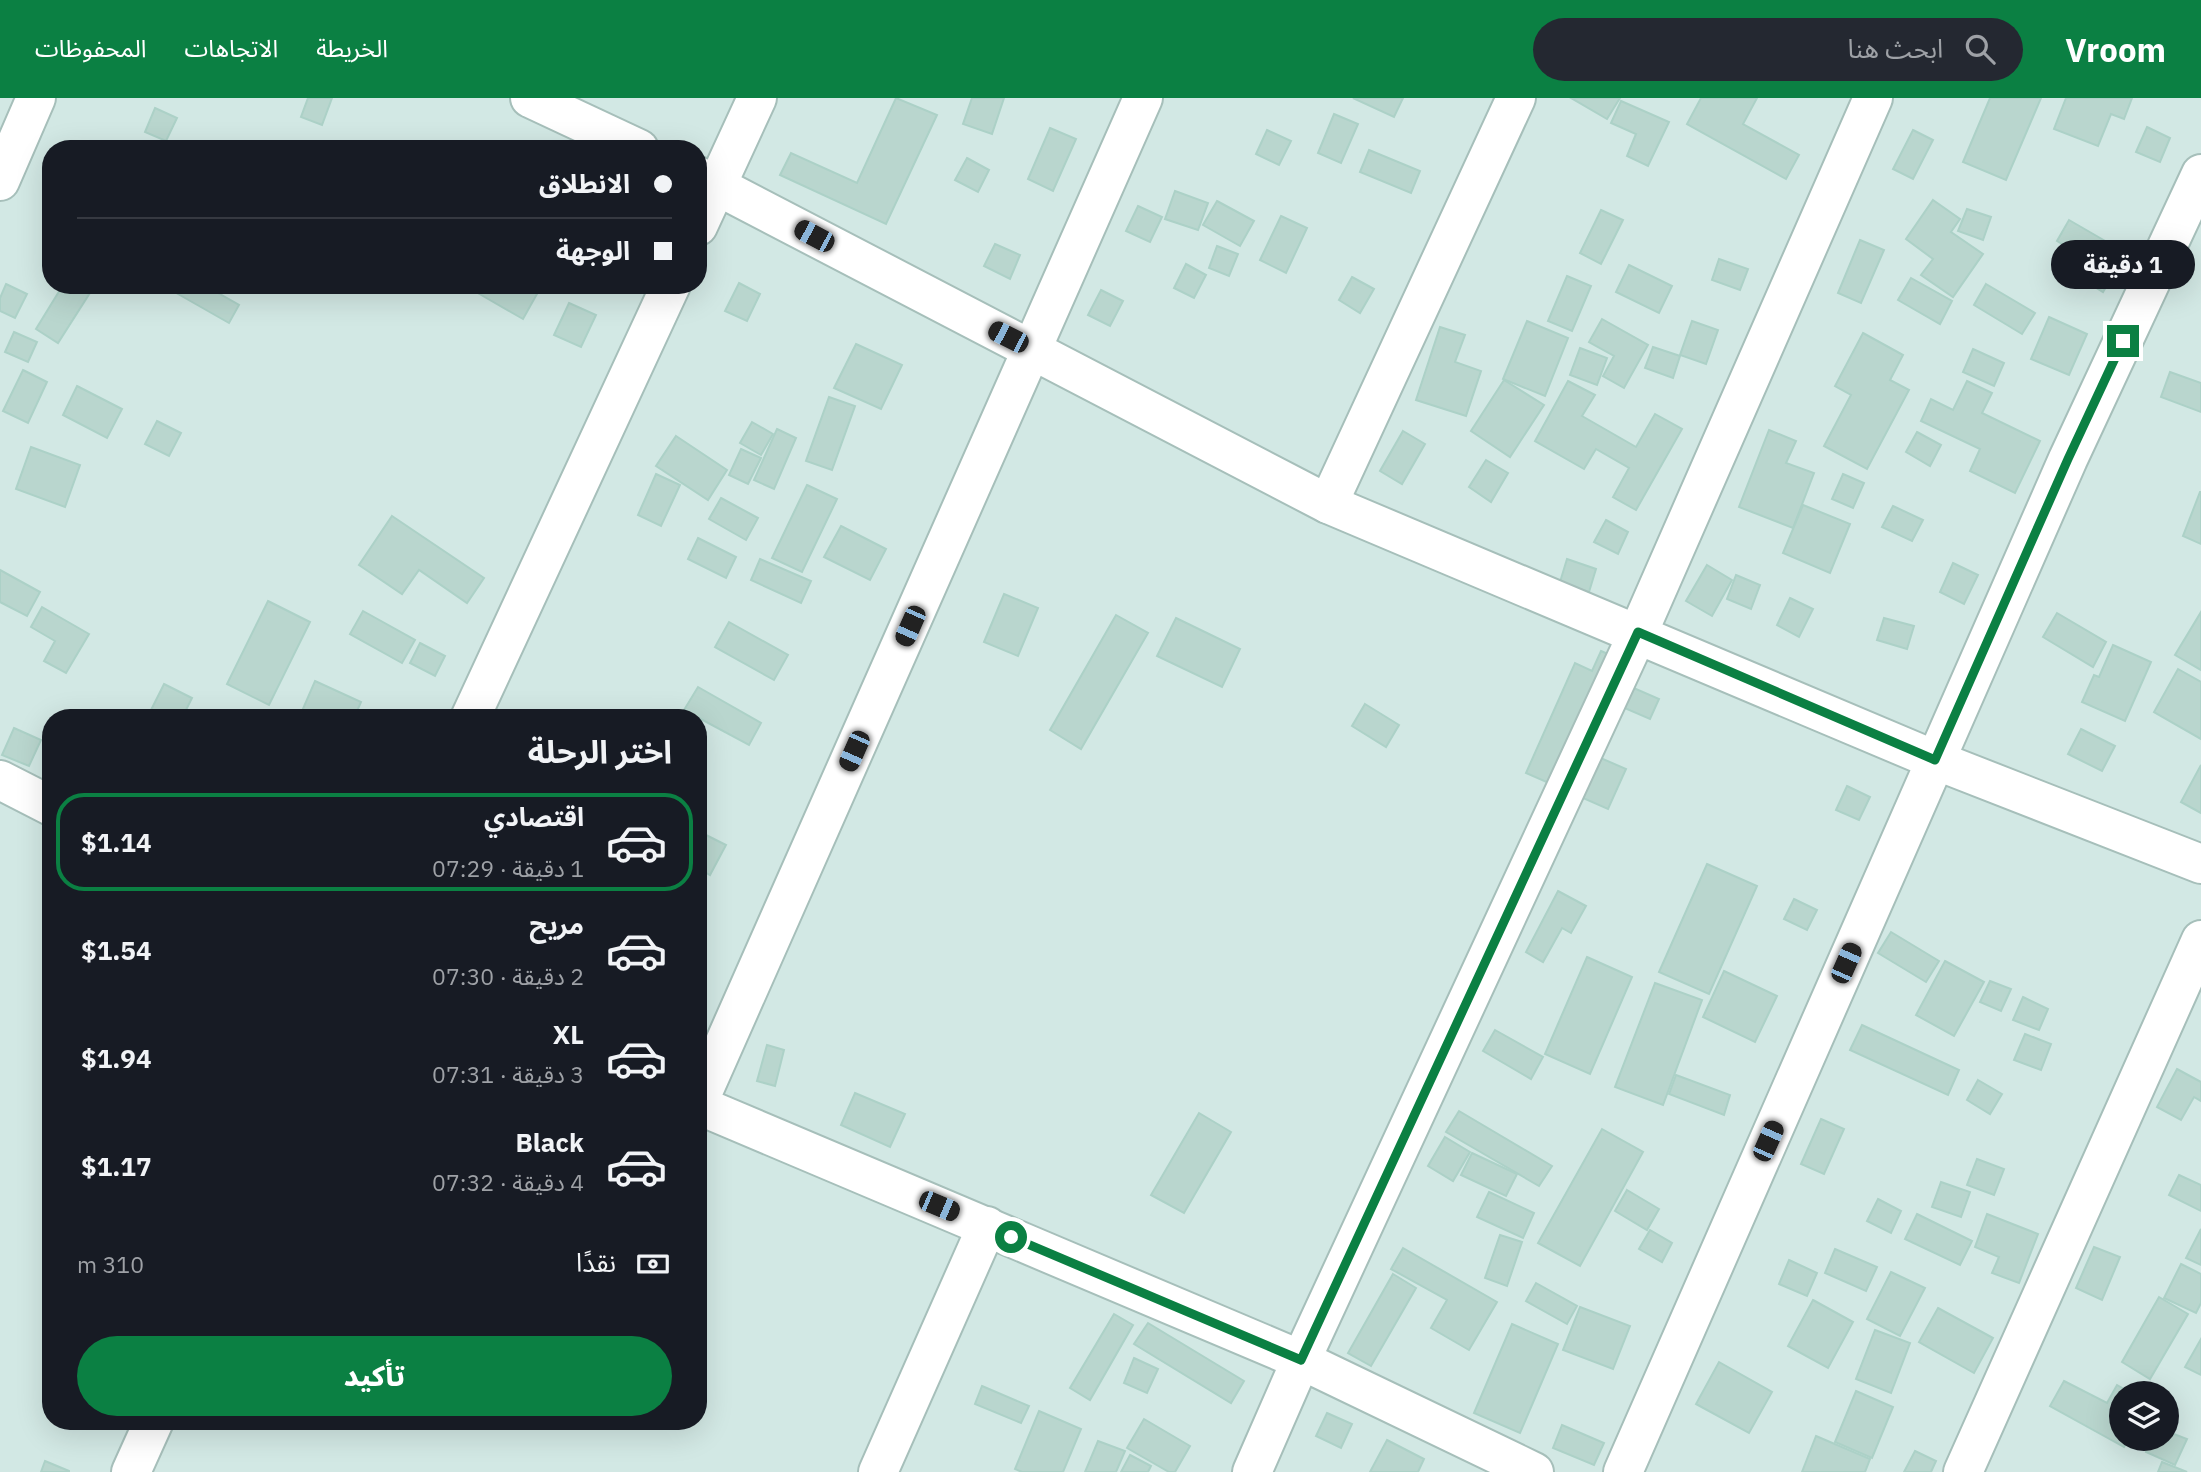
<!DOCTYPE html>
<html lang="ar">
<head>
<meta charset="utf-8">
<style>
	:root { --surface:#171b24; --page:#242831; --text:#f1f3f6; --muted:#9ea1a6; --line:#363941; --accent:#0b8043 }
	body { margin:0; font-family:"IBM Plex Sans","Noto Sans Arabic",sans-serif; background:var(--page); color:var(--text); direction:rtl; height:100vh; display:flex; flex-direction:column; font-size:26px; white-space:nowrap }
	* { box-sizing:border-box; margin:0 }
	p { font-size:23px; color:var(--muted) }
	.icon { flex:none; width:38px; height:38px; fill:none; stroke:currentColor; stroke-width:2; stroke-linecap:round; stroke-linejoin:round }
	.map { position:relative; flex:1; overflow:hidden; direction:ltr }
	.side { position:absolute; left:42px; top:611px; width:665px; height:721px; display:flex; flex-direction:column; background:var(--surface); border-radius:28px; box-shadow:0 7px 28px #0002; direction:rtl }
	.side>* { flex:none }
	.banner { position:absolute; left:42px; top:42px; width:665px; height:154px; border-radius:28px; box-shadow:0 7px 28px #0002; direction:rtl; display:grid; align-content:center; height:154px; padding:0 35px; background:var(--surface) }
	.tools { position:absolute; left:2109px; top:1283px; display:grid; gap:14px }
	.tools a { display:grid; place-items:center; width:70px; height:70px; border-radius:50%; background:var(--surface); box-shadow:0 7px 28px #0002; font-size:35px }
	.end { position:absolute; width:32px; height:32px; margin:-16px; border:9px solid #0b8043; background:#fff; box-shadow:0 0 0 4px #fff }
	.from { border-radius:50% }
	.bubble { position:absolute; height:49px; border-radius:24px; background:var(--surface); box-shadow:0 7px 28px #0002; font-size:23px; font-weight:800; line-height:49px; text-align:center; direction:rtl }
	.car { position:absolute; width:21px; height:42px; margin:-21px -10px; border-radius:9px; box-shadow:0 0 5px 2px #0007; background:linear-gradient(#222 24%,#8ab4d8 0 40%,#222 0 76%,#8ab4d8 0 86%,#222 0) }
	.banner b { display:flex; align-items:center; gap:24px; height:66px; font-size:26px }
	.banner b+b { border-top:2px solid var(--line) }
	.banner i { width:18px; height:18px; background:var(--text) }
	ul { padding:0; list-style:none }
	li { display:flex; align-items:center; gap:21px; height:98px; margin:0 14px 10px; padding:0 21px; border:4px solid transparent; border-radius:28px }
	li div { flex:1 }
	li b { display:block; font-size:26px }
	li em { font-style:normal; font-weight:800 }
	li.on { border-color:var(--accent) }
	li>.icon { width:63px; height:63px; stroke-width:1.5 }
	h2 { padding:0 35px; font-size:32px; line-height:84px }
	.pay { display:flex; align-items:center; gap:18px; height:77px; padding:0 35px; font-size:26px }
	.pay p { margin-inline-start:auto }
	.primary-button { display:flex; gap:14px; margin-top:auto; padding:14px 35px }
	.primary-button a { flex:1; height:80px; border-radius:42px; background:var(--accent); color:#fff; font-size:28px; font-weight:800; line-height:80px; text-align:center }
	header { display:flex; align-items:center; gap:42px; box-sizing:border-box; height:98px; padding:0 35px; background:var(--accent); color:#fff }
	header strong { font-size:33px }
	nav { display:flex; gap:38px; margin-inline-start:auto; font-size:24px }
	.search { width:490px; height:63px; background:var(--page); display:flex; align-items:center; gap:18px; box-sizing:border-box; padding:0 24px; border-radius:38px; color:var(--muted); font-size:26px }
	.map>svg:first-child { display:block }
	.residential { fill:#d2e8e4; fill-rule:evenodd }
	.building { fill:#b9d6ce; stroke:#acd1c7; stroke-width:2 }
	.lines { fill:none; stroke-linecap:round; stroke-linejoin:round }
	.street-casing { stroke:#a6bfba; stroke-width:42 }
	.street { stroke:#fff; stroke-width:38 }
	.route { stroke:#0b8043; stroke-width:9 }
</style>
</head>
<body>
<header>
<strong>Vroom</strong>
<div class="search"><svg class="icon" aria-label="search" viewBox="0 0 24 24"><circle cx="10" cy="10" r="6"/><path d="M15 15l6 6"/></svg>ابحث هنا</div>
<nav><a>الخريطة</a><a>الاتجاهات</a><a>المحفوظات</a></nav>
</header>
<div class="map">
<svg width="2201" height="1374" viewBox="0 0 2201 1374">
	<rect width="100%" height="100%" fill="#e4f3f1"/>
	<path class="residential" d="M0,0h2201v1374h-2201zM51,51h647v136h-647zM51,620h647v703h-647zM2121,1295h45v45h-45z"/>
	<g class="building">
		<polygon points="308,0 332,0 322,27 301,19"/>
		<polygon points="896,0 937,17 886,126 780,77 791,55 857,85"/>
		<polygon points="972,0 1004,0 992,36 963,26"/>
		<polygon points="1353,0 1403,0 1394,19"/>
		<polygon points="1571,0 1620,0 1607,21"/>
		<polygon points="1701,0 1757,0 1743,26 1799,57 1786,81 1687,26"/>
		<polygon points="1990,0 2041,0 2006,82 1963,64"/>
		<polygon points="2066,0 2132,0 2124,21 2111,16 2098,48 2054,31"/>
		<polygon points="1621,3 1669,24 1648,68 1627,58 1636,36 1611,25"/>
		<polygon points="155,10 177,20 166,43 145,34"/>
		<polygon points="1334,16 1358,26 1341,65 1318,55"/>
		<polygon points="2147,29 2170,40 2160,64 2136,54"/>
		<polygon points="1050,30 1076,41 1053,93 1028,81"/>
		<polygon points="1267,32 1291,43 1279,67 1256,56"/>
		<polygon points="1913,32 1933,42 1913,81 1893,71"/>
		<polygon points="1369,52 1420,73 1411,95 1360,74"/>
		<polygon points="967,60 989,72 978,94 955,82"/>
		<polygon points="1175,93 1208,105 1198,132 1165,121"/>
		<polygon points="1933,102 1960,121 1951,134 1983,156 1953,199 1921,177 1933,161 1906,141"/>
		<polygon points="1217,103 1254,123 1240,148 1203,127"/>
		<polygon points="1138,108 1162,119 1150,144 1126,133"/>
		<polygon points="1967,111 1991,119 1983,142 1958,133"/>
		<polygon points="1601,112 1623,122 1601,166 1580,155"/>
		<polygon points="1281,118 1307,130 1286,175 1260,162"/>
		<polygon points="2069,122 2126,155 2103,194 2082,181 2092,164 2057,143"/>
		<polygon points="1860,142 1884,152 1861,205 1838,195"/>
		<polygon points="995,146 1020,157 1010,181 984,168"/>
		<polygon points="1217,148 1238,156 1229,178 1209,170"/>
		<polygon points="1719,161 1748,171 1740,192 1712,182"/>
		<polygon points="1186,166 1206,177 1194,200 1174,190"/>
		<polygon points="1629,167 1672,188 1659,215 1616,194"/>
		<polygon points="1567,178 1591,188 1572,233 1548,223"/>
		<polygon points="1352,179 1374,191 1360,215 1339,202"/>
		<polygon points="1911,180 1952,203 1940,226 1898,202"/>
		<polygon points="739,185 760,196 747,223 725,213"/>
		<polygon points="6,186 27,196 15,220 0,213 0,200"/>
		<polygon points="1986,186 2035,215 2022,236 1974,207"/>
		<polygon points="63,187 95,187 58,245 36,231"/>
		<polygon points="174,187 204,187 239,207 229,225 171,192"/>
		<polygon points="480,187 542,187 523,221 476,194"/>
		<polygon points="1101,192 1123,203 1110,228 1088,217"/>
		<polygon points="569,205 596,217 581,249 554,237"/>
		<polygon points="2049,219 2087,236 2069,277 2031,261"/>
		<polygon points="1602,221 1648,247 1624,290 1603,278 1614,258 1589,244"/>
		<polygon points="1527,223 1568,240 1545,298 1503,281"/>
		<polygon points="1692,223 1718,232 1706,266 1680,257"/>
		<polygon points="1440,229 1465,237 1455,264 1481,273 1466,318 1416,302"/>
		<polygon points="14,234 37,244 28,264 5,254"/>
		<polygon points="1863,235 1903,257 1890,282 1909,292 1867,371 1824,348 1851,297 1835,288"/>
		<polygon points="856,246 902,267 881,311 834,290"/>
		<polygon points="1653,249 1680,258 1673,280 1645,270"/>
		<polygon points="1580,250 1607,260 1597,287 1570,277"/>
		<polygon points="1973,251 2004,265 1994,288 1963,274"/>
		<polygon points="23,272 47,284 28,325 3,313"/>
		<polygon points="2170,274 2201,285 2201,314 2161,299"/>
		<polygon points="1504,282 1544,307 1510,359 1471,333"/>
		<polygon points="1568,283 1595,297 1582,318 1636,349 1655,316 1682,331 1636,412 1613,399 1629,370 1596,351 1584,371 1535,343"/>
		<polygon points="1967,283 1992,295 1982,315 2040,343 2015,395 1970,373 1980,351 1921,323 1931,301 1953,312"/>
		<polygon points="77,288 122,311 107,340 63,317"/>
		<polygon points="829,299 855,308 832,372 806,363"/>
		<polygon points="157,323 181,335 169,358 145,346"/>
		<polygon points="752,324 773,336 761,357 740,345"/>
		<polygon points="777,331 796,340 774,391 754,382"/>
		<polygon points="1769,332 1796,343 1786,365 1814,375 1793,430 1739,409"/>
		<polygon points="1403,333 1425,346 1402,386 1380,373"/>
		<polygon points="1917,334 1941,347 1930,368 1906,354"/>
		<polygon points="676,338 727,372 708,402 656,368"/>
		<polygon points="31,349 80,367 65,409 16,391"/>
		<polygon points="741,351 761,360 748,386 729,377"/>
		<polygon points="1486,362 1508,375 1491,404 1469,389"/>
		<polygon points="656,376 680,387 661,428 638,417"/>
		<polygon points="1843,376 1864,385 1853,410 1832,401"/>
		<polygon points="807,387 837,401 802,474 772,460"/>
		<polygon points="2200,394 2201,394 2201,446 2183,438"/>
		<polygon points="721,400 758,420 746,442 709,421"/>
		<polygon points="1803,407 1850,426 1830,475 1783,455"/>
		<polygon points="1893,408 1923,422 1912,443 1882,429"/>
		<polygon points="392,418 484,480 467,505 419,472 402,496 359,467"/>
		<polygon points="1606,422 1628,434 1618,456 1594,444"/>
		<polygon points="841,428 886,451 870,482 824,459"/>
		<polygon points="698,440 736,459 726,480 688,461"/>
		<polygon points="760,461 811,483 801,505 751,482"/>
		<polygon points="1567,461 1596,471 1589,494 1560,484"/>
		<polygon points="1953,465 1978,477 1964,506 1940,494"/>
		<polygon points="1707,467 1732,482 1712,518 1686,503"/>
		<polygon points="0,472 40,494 27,518 0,504"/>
		<polygon points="1736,477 1760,487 1751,511 1727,501"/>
		<polygon points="1004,496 1038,510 1018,558 984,544"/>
		<polygon points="1790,500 1813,511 1799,539 1777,527"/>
		<polygon points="268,503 310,524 269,607 227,586"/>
		<polygon points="42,509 89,536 66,575 44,563 55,543 31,529"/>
		<polygon points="363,513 415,542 402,565 350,536"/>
		<polygon points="2201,514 2201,572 2175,557"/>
		<polygon points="2057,515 2106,544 2093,569 2043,539"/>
		<polygon points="1116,517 1148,535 1081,651 1050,632"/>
		<polygon points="1176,520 1240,551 1222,589 1157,558"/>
		<polygon points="1884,520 1914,528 1907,551 1877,542"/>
		<polygon points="729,524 788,557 774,582 715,549"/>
		<polygon points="420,545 445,558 435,578 410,565"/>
		<polygon points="2113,547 2151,564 2125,623 2082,604 2094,577 2099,579"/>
		<polygon points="1601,553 1638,569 1629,588 1659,601 1650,621 1604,601 1582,652 1626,671 1608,711 1526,675 1575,565 1592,573"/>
		<polygon points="2178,571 2201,584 2201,641 2154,614"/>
		<polygon points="315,583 361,604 354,620 299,620"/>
		<polygon points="164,586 192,600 182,620 147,620"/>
		<polygon points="698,589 761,625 749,647 684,612"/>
		<polygon points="1365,606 1399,627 1386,649 1352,628"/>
		<polygon points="14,630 41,642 29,668 2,657"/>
		<polygon points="2081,631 2115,648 2102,673 2068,656"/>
		<polygon points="2201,667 2201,715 2181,704"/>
		<polygon points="1847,688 1870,699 1859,722 1836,712"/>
		<polygon points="706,737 726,747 710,777 698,770 698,751"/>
		<polygon points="1707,766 1757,788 1709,896 1659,874"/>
		<polygon points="1558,793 1586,808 1571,835 1562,830 1543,864 1526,854"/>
		<polygon points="1794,801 1817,812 1807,832 1784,821"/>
		<polygon points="1891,834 1939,863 1926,884 1878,855"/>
		<polygon points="1587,859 1632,879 1590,976 1545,956"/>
		<polygon points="1945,863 1984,884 1954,938 1916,917"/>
		<polygon points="1724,873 1777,898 1755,944 1703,919"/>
		<polygon points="1990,883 2011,891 2001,913 1980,904"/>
		<polygon points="1655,885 1702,902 1663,1007 1615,989"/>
		<polygon points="2023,899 2048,911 2039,932 2013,922"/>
		<polygon points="1862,927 1959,972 1948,997 1850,952"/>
		<polygon points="1495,932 1543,959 1531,981 1483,953"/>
		<polygon points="2025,936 2051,946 2041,972 2014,962"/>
		<polygon points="767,947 784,952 775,988 757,983"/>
		<polygon points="2177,971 2201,984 2201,1003 2194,999 2181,1022 2157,1009"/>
		<polygon points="1676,977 1730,997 1724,1017 1669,996"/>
		<polygon points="1978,982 2002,996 1990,1016 1967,1002"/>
		<polygon points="855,995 905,1016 890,1049 841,1027"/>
		<polygon points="1459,1013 1552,1068 1539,1088 1446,1034"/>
		<polygon points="1199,1015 1231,1034 1184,1115 1151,1097"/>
		<polygon points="1821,1021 1844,1031 1824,1076 1801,1066"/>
		<polygon points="1602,1031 1643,1054 1580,1168 1538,1145"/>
		<polygon points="1445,1039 1470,1054 1453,1083 1428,1068"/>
		<polygon points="1472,1055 1517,1076 1506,1098 1461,1077"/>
		<polygon points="1977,1061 2004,1071 1994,1097 1967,1087"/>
		<polygon points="2179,1077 2201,1087 2201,1113 2169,1097"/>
		<polygon points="1941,1084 1970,1094 1961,1119 1932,1109"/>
		<polygon points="1627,1092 1659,1111 1647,1132 1615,1113"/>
		<polygon points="1489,1094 1534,1115 1523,1140 1477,1119"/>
		<polygon points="1878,1101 1901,1113 1891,1135 1867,1123"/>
		<polygon points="1917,1116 1972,1143 1960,1167 1905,1141"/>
		<polygon points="1987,1116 2038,1136 2019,1185 1992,1175 1999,1159 1975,1149"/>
		<polygon points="2201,1131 2201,1167 2186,1160"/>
		<polygon points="1650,1132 1672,1145 1662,1164 1639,1151"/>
		<polygon points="1500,1137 1522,1144 1507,1188 1485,1180"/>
		<polygon points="2094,1149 2120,1159 2102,1202 2076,1190"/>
		<polygon points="1403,1150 1497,1204 1469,1252 1431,1230 1447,1202 1391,1171"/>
		<polygon points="1835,1151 1877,1169 1866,1193 1825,1175"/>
		<polygon points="1789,1162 1817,1175 1807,1198 1779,1186"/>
		<polygon points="2181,1166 2201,1176 2201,1205 2196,1215 2164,1200"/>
		<polygon points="1891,1174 1925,1190 1900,1238 1867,1221"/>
		<polygon points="1393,1176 1416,1190 1371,1268 1348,1255"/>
		<polygon points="1536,1185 1577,1208 1567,1226 1526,1203"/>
		<polygon points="2159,1199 2188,1216 2150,1281 2122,1264"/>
		<polygon points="1813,1202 1853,1224 1828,1270 1788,1248"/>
		<polygon points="1580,1209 1630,1228 1613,1271 1563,1252"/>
		<polygon points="1938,1210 1993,1240 1974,1275 1919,1244"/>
		<polygon points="1114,1216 1133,1227 1090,1302 1070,1290"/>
		<polygon points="1148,1225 1244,1283 1231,1305 1134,1246"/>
		<polygon points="1512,1226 1558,1246 1520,1335 1474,1315"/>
		<polygon points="1875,1232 1910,1245 1891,1295 1856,1281"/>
		<polygon points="2201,1241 2201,1277 2185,1269"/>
		<polygon points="1134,1260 1158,1271 1147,1295 1124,1285"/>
		<polygon points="1719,1264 1772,1294 1749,1335 1696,1306"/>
		<polygon points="2064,1283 2107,1305 2117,1287 2131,1295 2121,1295 2121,1340 2129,1340 2124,1349 2050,1308"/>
		<polygon points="982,1288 1029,1308 1021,1325 975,1306"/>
		<polygon points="1856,1293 1893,1309 1872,1360 1835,1344"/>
		<polygon points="1039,1313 1081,1331 1063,1374 1022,1374 1015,1371"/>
		<polygon points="1327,1315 1352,1326 1341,1350 1316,1338"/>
		<polygon points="1144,1321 1190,1348 1175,1374 1169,1374 1127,1350"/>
		<polygon points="1562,1327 1604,1345 1594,1367 1553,1350"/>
		<polygon points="2166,1333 2187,1341 2175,1367 2146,1354 2152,1340 2166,1340"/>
		<polygon points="1816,1338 1870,1361 1865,1374 1802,1374"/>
		<polygon points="1387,1342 1424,1361 1418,1374 1370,1374"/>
		<polygon points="1098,1343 1125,1353 1116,1374 1085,1374"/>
		<polygon points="1915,1353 1936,1363 1931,1374 1904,1374"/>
		<polygon points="1130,1357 1151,1368 1148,1374 1121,1374"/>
		<polygon points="45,1363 69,1373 69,1374 41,1374"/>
		<polygon points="2162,1364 2187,1374 2158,1374"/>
	</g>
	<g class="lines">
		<g class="street-casing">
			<g id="street">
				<polyline points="530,0 639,51"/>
				<polyline points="698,78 1328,406 1935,662 2201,766"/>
				<polyline points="0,83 36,0"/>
				<polyline points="698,128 757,0"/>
				<polyline points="1328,406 1516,0"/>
				<polyline points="470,620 671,187"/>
				<polyline points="0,682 51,708"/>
				<polyline points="698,1005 1143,0"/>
				<polyline points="698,1007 1301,1262 1534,1374"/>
				<polyline points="131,1374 154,1323"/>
				<polyline points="878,1374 987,1128"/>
				<polyline points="1252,1374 1301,1262 1638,535 1873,0"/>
				<polyline points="1623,1374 2068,361 2201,76"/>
				<polyline points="1963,1374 2201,842"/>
			</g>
		</g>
		<use href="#street" class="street"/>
	</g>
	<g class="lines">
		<polyline class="route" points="1011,1139 1301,1262 1638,534 1935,662 2068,361 2123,243"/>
	</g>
</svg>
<div class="tools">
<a><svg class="icon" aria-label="layers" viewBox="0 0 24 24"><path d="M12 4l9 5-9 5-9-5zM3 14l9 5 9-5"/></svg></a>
</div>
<i class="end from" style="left:1011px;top:1139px"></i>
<i class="end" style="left:2123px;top:243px"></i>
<div class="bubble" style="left:2051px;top:142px;width:144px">1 دقيقة</div>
<i class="car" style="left:814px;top:138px;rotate:298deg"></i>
<i class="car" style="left:1008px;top:239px;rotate:297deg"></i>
<i class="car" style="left:910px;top:528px;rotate:204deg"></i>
<i class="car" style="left:854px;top:653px;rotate:204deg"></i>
<i class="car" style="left:1846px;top:865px;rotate:24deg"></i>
<i class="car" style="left:1768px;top:1043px;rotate:24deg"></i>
<i class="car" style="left:939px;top:1108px;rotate:113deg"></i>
<div class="banner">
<b><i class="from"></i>الانطلاق</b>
<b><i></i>الوجهة</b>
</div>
<section class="side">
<h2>اختر الرحلة</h2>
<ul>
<li class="on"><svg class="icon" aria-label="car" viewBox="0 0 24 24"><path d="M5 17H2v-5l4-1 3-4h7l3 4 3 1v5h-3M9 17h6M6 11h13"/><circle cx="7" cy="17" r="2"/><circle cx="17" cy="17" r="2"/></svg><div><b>اقتصادي</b><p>1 دقيقة · 07:29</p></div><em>$1.14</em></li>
<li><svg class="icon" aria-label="car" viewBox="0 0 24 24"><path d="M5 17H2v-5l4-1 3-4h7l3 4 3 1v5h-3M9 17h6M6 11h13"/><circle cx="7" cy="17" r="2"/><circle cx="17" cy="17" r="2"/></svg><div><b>مريح</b><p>2 دقيقة · 07:30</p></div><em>$1.54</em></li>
<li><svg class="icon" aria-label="car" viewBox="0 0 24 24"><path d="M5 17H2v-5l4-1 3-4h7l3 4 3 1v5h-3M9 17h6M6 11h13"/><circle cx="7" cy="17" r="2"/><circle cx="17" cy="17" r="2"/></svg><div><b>XL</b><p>3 دقيقة · 07:31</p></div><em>$1.94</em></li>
<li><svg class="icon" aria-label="car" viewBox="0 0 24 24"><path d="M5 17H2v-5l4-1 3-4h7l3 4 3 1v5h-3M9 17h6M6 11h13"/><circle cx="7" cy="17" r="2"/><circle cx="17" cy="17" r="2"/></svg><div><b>Black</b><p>4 دقيقة · 07:32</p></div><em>$1.17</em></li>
</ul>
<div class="pay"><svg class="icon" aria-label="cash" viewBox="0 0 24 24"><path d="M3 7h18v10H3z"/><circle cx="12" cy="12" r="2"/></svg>نقدًا<p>310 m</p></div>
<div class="primary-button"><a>تأكيد</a></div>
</section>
</div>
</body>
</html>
